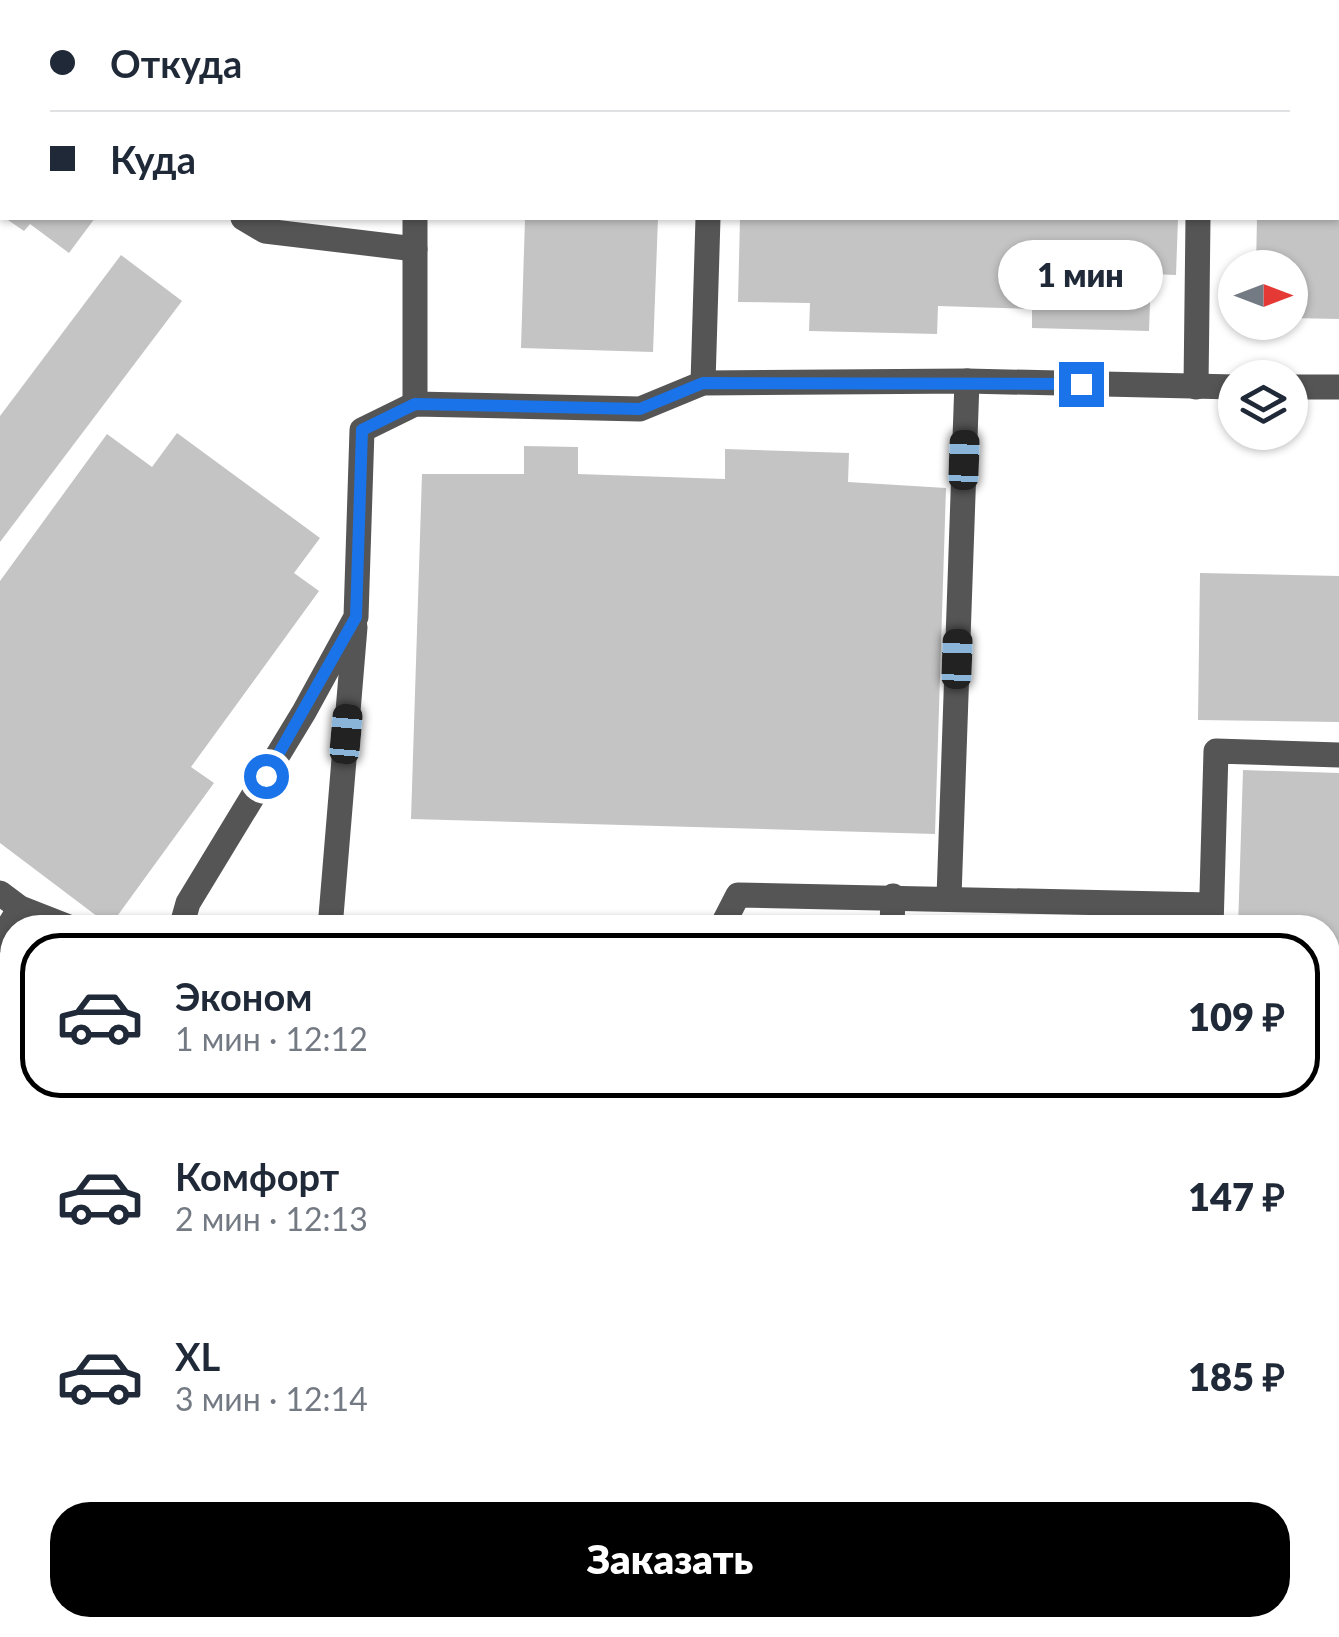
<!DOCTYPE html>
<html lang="ru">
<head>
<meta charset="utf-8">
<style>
	:root { --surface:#fff; --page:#f2f2f3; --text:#1f2937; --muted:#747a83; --line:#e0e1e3; --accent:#000 }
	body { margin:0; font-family:Lato,sans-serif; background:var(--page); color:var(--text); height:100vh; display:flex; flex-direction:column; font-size:38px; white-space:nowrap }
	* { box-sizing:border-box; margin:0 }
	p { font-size:32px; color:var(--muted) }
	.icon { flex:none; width:55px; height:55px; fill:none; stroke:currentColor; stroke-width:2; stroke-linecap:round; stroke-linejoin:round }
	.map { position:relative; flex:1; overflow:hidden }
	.side { position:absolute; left:0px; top:915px; width:1340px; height:722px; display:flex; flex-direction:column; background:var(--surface); border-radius:40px 40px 0 0; box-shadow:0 2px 8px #0004 }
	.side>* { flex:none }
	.guide { position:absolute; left:0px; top:0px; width:1340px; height:220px; box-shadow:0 2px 8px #0004; display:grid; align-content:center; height:220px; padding:0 50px; background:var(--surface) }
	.needle { width:65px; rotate:90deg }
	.buttons { position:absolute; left:1218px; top:250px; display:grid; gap:20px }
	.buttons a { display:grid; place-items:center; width:90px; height:90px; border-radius:50%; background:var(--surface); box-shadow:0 2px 8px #0004; font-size:50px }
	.end { position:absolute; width:45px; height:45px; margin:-22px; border:12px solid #1a73e8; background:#fff; box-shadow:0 0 0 5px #fff }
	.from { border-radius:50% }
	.bubble { position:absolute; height:70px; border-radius:35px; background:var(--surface); box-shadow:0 2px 8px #0004; font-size:32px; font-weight:800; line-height:70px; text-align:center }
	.car { position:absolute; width:30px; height:60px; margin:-30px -15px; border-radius:12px; box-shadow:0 0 8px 2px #0007; background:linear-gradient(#222 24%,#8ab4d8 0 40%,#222 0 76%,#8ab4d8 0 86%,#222 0) }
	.guide b { display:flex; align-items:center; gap:35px; height:95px; font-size:38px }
	.guide b+b { border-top:2px solid var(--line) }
	.guide i { width:25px; height:25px; background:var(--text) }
	ul { padding:18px 0 0; list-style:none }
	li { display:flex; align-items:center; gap:30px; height:165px; margin:0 20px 15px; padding:0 30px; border:5px solid transparent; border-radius:40px }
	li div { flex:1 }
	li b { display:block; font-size:38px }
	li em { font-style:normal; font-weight:800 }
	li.current { border-color:var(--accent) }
	li>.icon { width:90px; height:90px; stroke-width:1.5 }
	.cta { display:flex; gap:20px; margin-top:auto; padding:20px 50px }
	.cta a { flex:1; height:115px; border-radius:40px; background:var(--accent); color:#fff; font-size:40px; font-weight:800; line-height:115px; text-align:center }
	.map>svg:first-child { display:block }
	.building { fill:#c4c4c4 }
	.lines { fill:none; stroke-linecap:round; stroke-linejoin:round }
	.minor { stroke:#555; stroke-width:25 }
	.route { stroke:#1a73e8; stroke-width:12 }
</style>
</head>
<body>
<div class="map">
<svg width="1339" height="1637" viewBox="0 0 1339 1637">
	<rect width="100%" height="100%" fill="#fff"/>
	<g class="building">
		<polygon points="5,218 95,218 69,253 30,224 24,231"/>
		<polygon points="525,218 658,218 653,352 521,348"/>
		<polygon points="740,218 1178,218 1176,275 1151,274 1149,331 1032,328 1032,309 938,306 937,334 809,331 810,303 738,302"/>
		<polygon points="1257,218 1339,218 1339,319 1290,318 1290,268 1256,268"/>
		<polygon points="121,255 182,301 0,542 0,416"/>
		<polygon points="177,433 320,538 294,573 319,591 191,767 214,783 110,926 0,843 0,581 107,434 152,467"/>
		<polygon points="524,446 578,447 578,474 725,479 725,449 849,453 848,482 946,488 935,834 411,819 422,474 524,474"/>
		<polygon points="1200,573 1339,576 1339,722 1198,720"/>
		<polygon points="1243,770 1339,773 1339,1527 1328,1526 1328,928 1238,928"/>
		<rect x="0" y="994" width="12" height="526"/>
		<polygon points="1328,1613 1339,1615 1339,1637 1219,1637 1221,1625 1328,1625"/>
		<rect x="390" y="1625" width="262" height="12"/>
		<polygon points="1011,1625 1135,1625 1134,1637 1011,1637"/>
	</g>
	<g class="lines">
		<g class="minor">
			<polyline points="339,0 342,2"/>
			<polyline points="276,2 278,0"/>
			<polyline points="923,2 924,0"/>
			<polyline points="1064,2 1064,0"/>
			<polyline points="1200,2 1200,0"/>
			<polyline points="0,61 2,63"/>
			<polyline points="243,218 265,231 415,249"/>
			<polyline points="415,218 415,404"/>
			<polyline points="703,383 708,218"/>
			<polyline points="1196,387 1198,218"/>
			<polyline points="1290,387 1339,387"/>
			<polyline points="0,893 20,908 71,928"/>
			<polyline points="949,897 967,381"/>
			<polyline points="181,928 188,903 304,712 356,617 362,430 415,404 640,409 703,383 967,381 1235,387"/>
			<polyline points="330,928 355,627"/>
			<polyline points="721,928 738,895 1211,905"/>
			<polyline points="892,928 893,896"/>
			<polyline points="1211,928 1216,751 1339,755"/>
			<polyline points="0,940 20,908"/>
			<polyline points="1328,1566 1339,1568"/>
			<polyline points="935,1625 942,1637"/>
			<polyline points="304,1637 304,1625"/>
			<polyline points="1187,1637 1191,1625"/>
		</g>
	</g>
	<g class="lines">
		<polyline class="route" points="266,776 356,617 362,430 415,404 640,409 703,383 1081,384"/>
	</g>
</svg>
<div class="buttons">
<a><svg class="needle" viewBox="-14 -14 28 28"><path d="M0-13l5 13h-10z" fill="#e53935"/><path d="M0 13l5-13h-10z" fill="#747a83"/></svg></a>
<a><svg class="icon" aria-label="layers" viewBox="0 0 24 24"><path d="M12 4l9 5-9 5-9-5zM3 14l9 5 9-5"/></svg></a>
</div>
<i class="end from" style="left:266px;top:776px"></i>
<i class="end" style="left:1081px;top:384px"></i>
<div class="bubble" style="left:998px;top:240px;width:165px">1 мин</div>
<i class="car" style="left:964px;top:460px;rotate:2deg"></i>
<i class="car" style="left:957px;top:659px;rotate:2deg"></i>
<i class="car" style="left:346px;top:734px;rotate:5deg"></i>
<div class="guide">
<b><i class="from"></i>Откуда</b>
<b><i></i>Куда</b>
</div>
<section class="side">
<ul>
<li class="current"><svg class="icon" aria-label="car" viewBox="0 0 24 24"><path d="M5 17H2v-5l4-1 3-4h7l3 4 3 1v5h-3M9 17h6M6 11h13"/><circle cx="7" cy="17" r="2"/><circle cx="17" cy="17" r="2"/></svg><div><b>Эконом</b><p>1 мин · 12:12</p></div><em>109 ₽</em></li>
<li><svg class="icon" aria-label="car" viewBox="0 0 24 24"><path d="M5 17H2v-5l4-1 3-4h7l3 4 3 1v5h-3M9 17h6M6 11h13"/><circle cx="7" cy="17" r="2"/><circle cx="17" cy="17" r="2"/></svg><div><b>Комфорт</b><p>2 мин · 12:13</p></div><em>147 ₽</em></li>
<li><svg class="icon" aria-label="car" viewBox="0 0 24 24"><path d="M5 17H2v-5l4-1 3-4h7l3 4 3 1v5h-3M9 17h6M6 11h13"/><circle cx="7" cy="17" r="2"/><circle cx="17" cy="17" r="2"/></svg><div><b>XL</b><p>3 мин · 12:14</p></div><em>185 ₽</em></li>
</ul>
<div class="cta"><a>Заказать</a></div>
</section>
</div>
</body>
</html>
